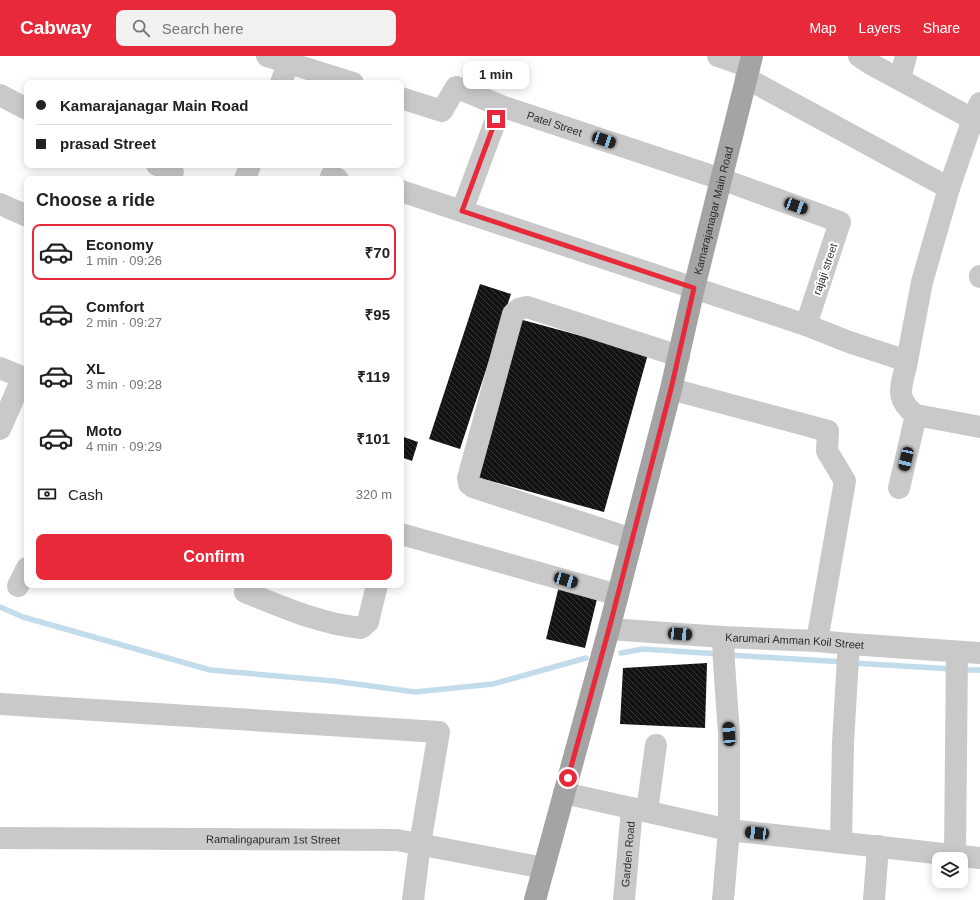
<!DOCTYPE html>
<html lang="en">
<head>
<meta charset="utf-8">
<style>
	:root { --surface:#fff; --page:#f2f2f2; --text:#222; --muted:#767676; --line:#e0e0e0; --accent:#e7293a }
	body { margin:0; font-family:Helvetica,sans-serif; background:var(--page); color:var(--text); height:100vh; display:flex; flex-direction:column; font-size:15px; white-space:nowrap }
	* { box-sizing:border-box; margin:0 }
	p { font-size:13px; color:var(--muted) }
	.icon { flex:none; width:22px; height:22px; fill:none; stroke:currentColor; stroke-width:2; stroke-linecap:round; stroke-linejoin:round }
	.map { position:relative; flex:1; overflow:hidden }
	.side { position:absolute; left:24px; top:120px; width:380px; height:412px; display:flex; flex-direction:column; background:var(--surface); border-radius:8px; box-shadow:0 2px 10px #0003 }
	.side>* { flex:none }
	.banner { position:absolute; left:24px; top:24px; width:380px; height:88px; border-radius:8px; box-shadow:0 2px 10px #0003; display:grid; align-content:center; height:88px; padding:0 12px; background:var(--surface) }
	.fabs { position:absolute; left:932px; top:796px; display:grid; gap:8px }
	.fabs a { display:grid; place-items:center; width:36px; height:36px; border-radius:8px; background:var(--surface); box-shadow:0 2px 10px #0003; font-size:20px }
	.end { position:absolute; width:18px; height:18px; margin:-9px; border:5px solid #e7293a; background:#fff; box-shadow:0 0 0 2px #fff }
	.from { border-radius:50% }
	.bubble { position:absolute; height:28px; border-radius:8px; background:var(--surface); box-shadow:0 2px 10px #0003; font-size:13px; font-weight:800; line-height:28px; text-align:center }
	.car { position:absolute; width:12px; height:24px; margin:-12px -6px; border-radius:5px; box-shadow:0 0 3px 1px #0007; background:linear-gradient(#222 24%,#8ab4d8 0 40%,#222 0 76%,#8ab4d8 0 86%,#222 0) }
	.banner b { display:flex; align-items:center; gap:14px; height:38px; font-size:15px }
	.banner b+b { border-top:1px solid var(--line) }
	.banner i { width:10px; height:10px; background:var(--text) }
	ul { padding:0; list-style:none }
	li { display:flex; align-items:center; gap:12px; height:56px; margin:0 8px 6px; padding:0 4px; border:2px solid transparent; border-radius:8px }
	li div { flex:1 }
	li b { display:block; font-size:15px }
	li em { font-style:normal; font-weight:800 }
	li.current { border-color:var(--accent) }
	li>.icon { width:36px; height:36px; stroke-width:1.5 }
	h2 { padding:0 12px; font-size:18px; line-height:48px }
	.pay { display:flex; align-items:center; gap:10px; height:44px; padding:0 12px; font-size:15px }
	.pay p { margin-inline-start:auto }
	.primary-button { display:flex; gap:8px; margin-top:auto; padding:8px 12px }
	.primary-button a { flex:1; height:46px; border-radius:8px; background:var(--accent); color:#fff; font-size:16px; font-weight:800; line-height:46px; text-align:center }
	header { display:flex; align-items:center; gap:24px; box-sizing:border-box; height:56px; padding:0 20px; background:var(--accent); color:#fff }
	header strong { font-size:19px }
	nav { display:flex; gap:22px; margin-inline-start:auto; font-size:14px }
	.search { width:280px; height:36px; background:var(--page); display:flex; align-items:center; gap:10px; box-sizing:border-box; padding:0 14px; border-radius:8px; color:var(--muted); font-size:15px }
	.map>svg:first-child { display:block }
	.lines { fill:none; stroke-linecap:round; stroke-linejoin:round }
	.stream { stroke:#c3dceb; stroke-width:5.5 }
	.building { fill:url(#building-back-hatch) }
	.minor { stroke:#c9c9c9; stroke-width:22 }
	.major { stroke:#a4a4a4; stroke-width:22 }
	.route { stroke:#e7293a; stroke-width:5 }
	.labels { text-anchor:middle; stroke-width:4; stroke-linejoin:round; paint-order:stroke }
	.street-label { font-size:11px; fill:#2c2c2c; stroke:#fff }
</style>
</head>
<body>
<header>
<strong>Cabway</strong>
<div class="search"><svg class="icon" aria-label="search" viewBox="0 0 24 24"><circle cx="10" cy="10" r="6"/><path d="M15 15l6 6"/></svg>Search here</div>
<nav><a>Map</a><a>Layers</a><a>Share</a></nav>
</header>
<div class="map">
<svg width="980" height="844" viewBox="0 0 980 844">
	<defs>
		<pattern id="building-back-hatch" width="6" height="6" patternUnits="userSpaceOnUse"><rect width="6" height="6" fill="#131313"/><path d="M-1 5l2 2M0 0l6 6M5-1l2 2" fill="none" stroke="#363636"/></pattern>
	</defs>
	<rect width="100%" height="100%" fill="#fff"/>
	<g class="lines">
		<g class="stream">
			<polyline points="0,551 23,561 210,614 334,625 415,636 493,628 586,602"/>
			<polyline points="621,597 643,593 720,598"/>
			<polyline points="729,599 844,606"/>
			<polyline points="853,607 952,613"/>
			<polyline points="960,614 980,614"/>
		</g>
	</g>
	<g class="building">
		<polygon points="480,228 511,238 460,393 429,383"/>
		<polygon points="519,263 648,298 604,456 476,421"/>
		<polygon points="401,380 418,386 412,405 401,401"/>
		<polygon points="559,530 598,539 585,592 546,583"/>
		<polygon points="707,607 705,672 620,668 623,612"/>
	</g>
	<g class="lines">
		<g class="minor">
			<polyline points="267,0 353,27"/>
			<polyline points="718,0 749,11"/>
			<polyline points="859,0 871,8 980,67"/>
			<polyline points="746,22 949,132"/>
			<polyline points="900,23 906,0"/>
			<polyline points="281,27 288,7"/>
			<polyline points="0,39 27,53"/>
			<path id="s1" d="M401,42l41,13 14,-24 45,19 220,73 119,43 -34,103 -405,-134"/>
			<polyline points="157,109 173,116"/>
			<polyline points="331,120 338,123"/>
			<polyline points="245,123 250,109"/>
			<polyline points="0,148 27,160"/>
			<polyline points="462,155 501,50"/>
			<polyline points="980,221 980,220"/>
			<path d="M806,269l43,17 58,19c-5,25 -14,37 9,54l-17,73"/>
			<polyline points="907,305 922,226 949,132 973,63 980,47"/>
			<polyline points="0,312 27,323"/>
			<polyline points="671,333 828,375 827,395 845,425 817,585"/>
			<polyline points="916,359 980,371"/>
			<polyline points="0,373 23,321"/>
			<polyline points="401,478 618,539"/>
			<polyline points="632,483 473,431 469,428 468,422 513,258 519,253 527,251 679,300"/>
			<polyline points="18,530 27,512"/>
			<path d="M245,536c38,15 75,32 116,36l7,-6 9,-37"/>
			<path id="s2" d="M609,573l114,8 94,4 33,3 130,9"/>
			<polyline points="723,581 724,607 729,678 729,774 723,844"/>
			<polyline points="0,648 439,676 420,788 413,844"/>
			<polyline points="564,737 729,774 980,802"/>
			<polyline points="647,755 656,689"/>
			<path id="s3" d="M0,782l397,2 147,28"/>
			<polyline points="841,786 843,687 848,601 850,588"/>
			<polyline points="955,799 957,596"/>
			<path id="s4" d="M624,844l8,-92"/>
			<polyline points="874,844 878,790"/>
		</g>
		<path class="major" id="s5" d="M535,844l74,-271 62,-240 23,-101 58,-232"/>
	</g>
	<g class="lines">
		<polyline class="route" points="496,63 462,155 694,232 671,333 609,573 568,722"/>
	</g>
	<g class="labels">
		<g class="street-label">
			<text dy="4" stroke="none"><textPath href="#s1" startOffset="176">Patel Street</textPath></text>
			<text dy="4" stroke="none"><textPath href="#s5" startOffset="712">Kamarajanagar Main Road</textPath></text>
			<text transform="translate(825 213) rotate(-71)" y="4">rajaji street</text>
			<text dy="4" stroke="none"><textPath href="#s2" startOffset="186">Karumari Amman Koil Street</textPath></text>
			<text dy="4" stroke="none"><textPath href="#s3" startOffset="273">Ramalingapuram 1st Street</textPath></text>
			<text dy="4" stroke="none"><textPath href="#s4" startOffset="46">Garden Road</textPath></text>
		</g>
	</g>
</svg>
<div class="fabs">
<a><svg class="icon" aria-label="layers" viewBox="0 0 24 24"><path d="M12 4l9 5-9 5-9-5zM3 14l9 5 9-5"/></svg></a>
</div>
<i class="end from" style="left:568px;top:722px"></i>
<i class="end" style="left:496px;top:63px"></i>
<div class="bubble" style="left:463px;top:5px;width:66px">1 min</div>
<i class="car" style="left:604px;top:84px;rotate:108deg"></i>
<i class="car" style="left:796px;top:150px;rotate:110deg"></i>
<i class="car" style="left:906px;top:403px;rotate:193deg"></i>
<i class="car" style="left:566px;top:524px;rotate:106deg"></i>
<i class="car" style="left:680px;top:578px;rotate:94deg"></i>
<i class="car" style="left:729px;top:678px;rotate:356deg"></i>
<i class="car" style="left:757px;top:777px;rotate:276deg"></i>
<div class="banner">
<b><i class="from"></i>Kamarajanagar Main Road</b>
<b><i></i>prasad Street</b>
</div>
<section class="side">
<h2>Choose a ride</h2>
<ul>
<li class="current"><svg class="icon" aria-label="car" viewBox="0 0 24 24"><path d="M5 17H2v-5l4-1 3-4h7l3 4 3 1v5h-3M9 17h6M6 11h13"/><circle cx="7" cy="17" r="2"/><circle cx="17" cy="17" r="2"/></svg><div><b>Economy</b><p>1 min · 09:26</p></div><em>₹70</em></li>
<li><svg class="icon" aria-label="car" viewBox="0 0 24 24"><path d="M5 17H2v-5l4-1 3-4h7l3 4 3 1v5h-3M9 17h6M6 11h13"/><circle cx="7" cy="17" r="2"/><circle cx="17" cy="17" r="2"/></svg><div><b>Comfort</b><p>2 min · 09:27</p></div><em>₹95</em></li>
<li><svg class="icon" aria-label="car" viewBox="0 0 24 24"><path d="M5 17H2v-5l4-1 3-4h7l3 4 3 1v5h-3M9 17h6M6 11h13"/><circle cx="7" cy="17" r="2"/><circle cx="17" cy="17" r="2"/></svg><div><b>XL</b><p>3 min · 09:28</p></div><em>₹119</em></li>
<li><svg class="icon" aria-label="car" viewBox="0 0 24 24"><path d="M5 17H2v-5l4-1 3-4h7l3 4 3 1v5h-3M9 17h6M6 11h13"/><circle cx="7" cy="17" r="2"/><circle cx="17" cy="17" r="2"/></svg><div><b>Moto</b><p>4 min · 09:29</p></div><em>₹101</em></li>
</ul>
<div class="pay"><svg class="icon" aria-label="cash" viewBox="0 0 24 24"><path d="M3 7h18v10H3z"/><circle cx="12" cy="12" r="2"/></svg>Cash<p>320 m</p></div>
<div class="primary-button"><a>Confirm</a></div>
</section>
</div>
</body>
</html>
